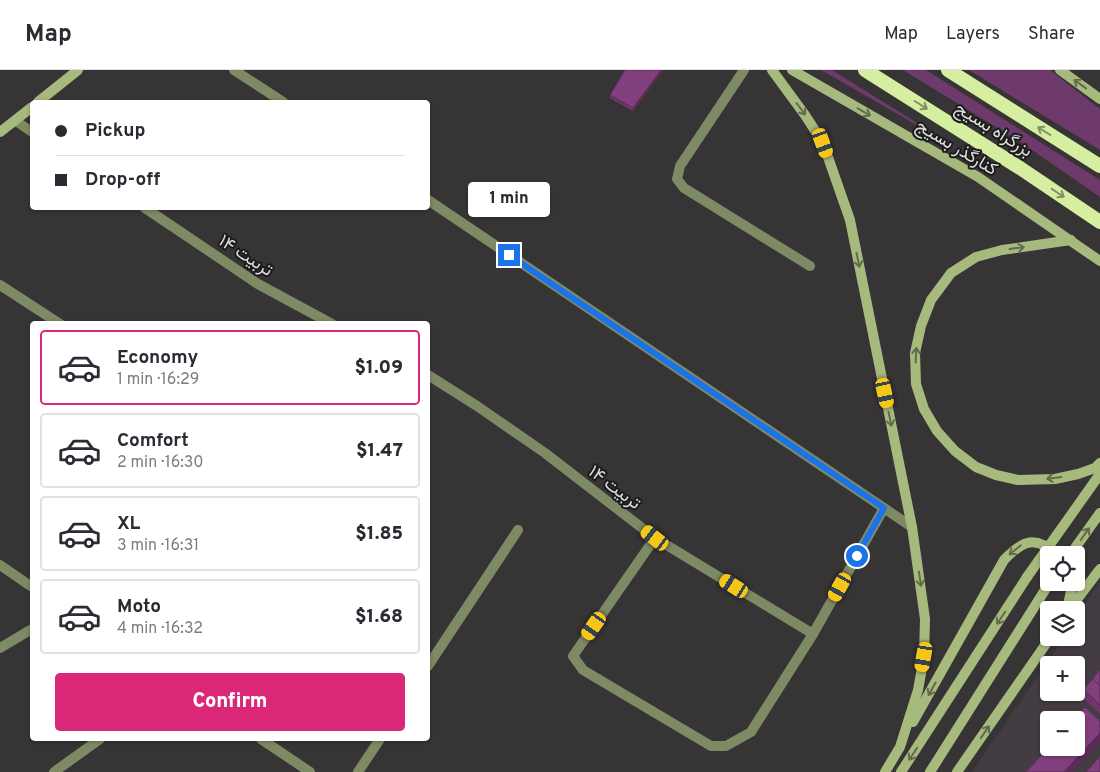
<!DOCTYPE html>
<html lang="en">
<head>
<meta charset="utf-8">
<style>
	:root { --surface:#fff; --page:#f2f2f3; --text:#2b2b33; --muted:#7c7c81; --line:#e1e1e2; --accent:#db2777 }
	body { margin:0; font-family:Overpass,Vazirmatn,sans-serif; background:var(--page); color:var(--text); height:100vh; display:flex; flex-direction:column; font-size:19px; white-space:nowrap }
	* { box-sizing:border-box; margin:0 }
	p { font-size:16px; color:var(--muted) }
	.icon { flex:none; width:28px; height:28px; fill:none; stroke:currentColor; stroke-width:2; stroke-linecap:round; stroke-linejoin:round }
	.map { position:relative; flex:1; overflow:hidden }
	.sheet { position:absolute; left:30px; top:251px; width:400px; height:420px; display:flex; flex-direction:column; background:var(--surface); border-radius:5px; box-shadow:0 1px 4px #0004 }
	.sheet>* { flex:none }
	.top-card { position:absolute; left:30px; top:30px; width:400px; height:110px; border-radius:5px; box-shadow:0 1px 4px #0004; display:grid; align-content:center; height:110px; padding:0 25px; background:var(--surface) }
	.fabs { position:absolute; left:1040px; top:476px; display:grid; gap:10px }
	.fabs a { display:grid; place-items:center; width:45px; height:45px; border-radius:5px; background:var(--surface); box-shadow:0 1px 4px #0004; font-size:25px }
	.end { position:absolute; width:22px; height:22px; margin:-11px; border:6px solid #1a73e8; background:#fff; box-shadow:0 0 0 2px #fff }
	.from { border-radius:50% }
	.bubble { position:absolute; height:35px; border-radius:5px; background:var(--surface); box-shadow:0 1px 4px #0004; font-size:16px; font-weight:800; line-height:35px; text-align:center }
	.car { position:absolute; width:15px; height:30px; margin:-15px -8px; border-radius:6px; box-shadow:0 0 4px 1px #0007; background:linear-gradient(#f5c518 24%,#345 0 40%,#f5c518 0 76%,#345 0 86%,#f5c518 0) }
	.top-card b { display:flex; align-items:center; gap:18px; height:48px; font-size:19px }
	.top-card b+b { border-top:1px solid var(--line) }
	.top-card i { width:12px; height:12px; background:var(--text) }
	ul { padding:9px 0 0; list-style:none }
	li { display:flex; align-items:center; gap:15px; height:75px; margin:0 10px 8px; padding:0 15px; border:2px solid var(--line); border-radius:5px }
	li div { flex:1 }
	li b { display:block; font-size:19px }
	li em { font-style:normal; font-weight:800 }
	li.on { border-color:var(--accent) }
	li>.icon { width:45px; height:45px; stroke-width:1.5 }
	.primary-button { display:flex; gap:10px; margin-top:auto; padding:10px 25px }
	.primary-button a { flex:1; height:58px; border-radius:5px; background:var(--accent); color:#fff; font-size:20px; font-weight:800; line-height:58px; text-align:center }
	header { display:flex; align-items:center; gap:30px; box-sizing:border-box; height:70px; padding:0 25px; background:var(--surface); border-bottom:1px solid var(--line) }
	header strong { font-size:24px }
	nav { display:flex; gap:28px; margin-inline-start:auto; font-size:18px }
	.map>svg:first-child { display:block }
	.built { fill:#433c43; fill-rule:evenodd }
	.green { fill:#6e396b }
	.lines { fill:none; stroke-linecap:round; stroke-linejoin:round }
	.minor { stroke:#7e8a64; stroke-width:10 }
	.secondary { stroke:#a7ba7d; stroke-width:10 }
	.trunk { stroke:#d6eea0; stroke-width:14 }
	.secondary-bridge { stroke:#a7ba7d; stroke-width:10 }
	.wall { fill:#70366c }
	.shaded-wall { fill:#5b2c58 }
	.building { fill:#823f7e; stroke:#5b2c58 }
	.oneway { stroke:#626b4d }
	.oneway2 { stroke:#839065 }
	.route { stroke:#1a73e8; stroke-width:6 }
	.labels { text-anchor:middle; stroke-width:4; stroke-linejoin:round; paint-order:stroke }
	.street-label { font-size:18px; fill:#dfdedf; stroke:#1d1c1d }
</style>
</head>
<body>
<header>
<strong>Map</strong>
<nav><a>Map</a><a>Layers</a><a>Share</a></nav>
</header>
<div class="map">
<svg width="1100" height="702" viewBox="0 0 1100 702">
	<rect width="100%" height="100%" fill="#373436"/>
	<g class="built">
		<path d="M1100,512v94l-17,22 17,16v16l-24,-10h-27v28l-14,24h-63l92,-134h12v-19l17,-27zM1049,595h27v27h-27z"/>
		<polygon points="1100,672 1100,695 1094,702 1073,702"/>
	</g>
	<g class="green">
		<polygon points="821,0 832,0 962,81"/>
		<polygon points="903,0 926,0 1100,110 1100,127 1022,73"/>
		<polygon points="969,0 1050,0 1100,39 1100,80"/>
	</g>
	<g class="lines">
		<g class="minor">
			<polyline points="234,0 283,32"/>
			<polyline points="744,0 680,96 677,109 684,118 810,196"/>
			<polyline points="16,51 32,62"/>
			<polyline points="428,130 912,457"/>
			<polyline points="145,138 258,214 332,254"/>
			<polyline points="0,215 60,254"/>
			<polyline points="428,305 477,336 545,383 655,468 813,564"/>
			<polyline points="655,468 573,586 583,600 711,676 726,676 751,662 813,564 884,438"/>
			<polyline points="0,495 32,517"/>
			<polyline points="0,578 32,559"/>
			<polyline points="428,596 518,460"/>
			<polyline points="261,669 310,702"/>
			<polyline points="54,702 100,669"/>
			<polyline points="358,702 380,669"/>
		</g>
		<g class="secondary">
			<polyline points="772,0 805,45 823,73 850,150 912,457 925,549 924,587 918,620 900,677 885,702"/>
			<polyline points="792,0 978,107 1100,191"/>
			<polyline points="1060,0 1100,29"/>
			<polyline points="38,32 78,0"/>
			<polyline points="0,62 32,37"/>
			<polyline points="1071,170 1002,180 976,187 951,203 931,230 921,256 915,283 916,314 924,339 937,361 955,381 976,397 996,405 1018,410 1055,409 1078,404 1095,398 1100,393"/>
			<polyline points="1070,485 1100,443"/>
			<polyline points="1067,539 1073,512"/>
			<polyline points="1069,540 1100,499"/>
			<path d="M913,652l91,-162c19,-20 31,-25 54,-5"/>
			<polyline points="901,702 1027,507"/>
			<polyline points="930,702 1050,512"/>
			<polyline points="957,702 1050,568"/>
		</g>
		<g class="trunk">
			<polyline points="865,0 1020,98 1100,152"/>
			<polyline points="948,0 1100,96"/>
		</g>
		<polyline class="secondary-bridge" points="1027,507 1100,404"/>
	</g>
	<g class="wall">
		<polygon points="625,0 663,0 633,41 610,28 610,25"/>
		<polygon points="1100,600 1100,644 1083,628 1083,619 1092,611 1092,609"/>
	</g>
	<g class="shaded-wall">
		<polygon points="661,0 663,0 633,41 633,38"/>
		<polygon points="1100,663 1100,672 1073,702 1064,702"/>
	</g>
	<g class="building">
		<polygon points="625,0 661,0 633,38 610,25"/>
		<polygon points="1100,600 1100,616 1092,609"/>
		<polygon points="1093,609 1100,616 1100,635 1083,619"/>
		<polygon points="1085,637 1100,651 1100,663 1064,702 1026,702 1049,677 1076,678 1076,650 1073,650"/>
		<polygon points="1100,686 1100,702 1086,702"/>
	</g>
	<defs><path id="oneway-shaft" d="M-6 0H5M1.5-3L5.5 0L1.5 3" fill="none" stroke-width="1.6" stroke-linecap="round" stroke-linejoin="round" transform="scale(1.25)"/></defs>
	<g class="oneway">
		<use href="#oneway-shaft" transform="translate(1080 14) rotate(-144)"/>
		<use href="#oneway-shaft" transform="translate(801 39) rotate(53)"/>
		<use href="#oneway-shaft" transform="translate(864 42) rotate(30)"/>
		<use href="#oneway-shaft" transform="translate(1017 178) rotate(-8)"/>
		<use href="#oneway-shaft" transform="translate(858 190) rotate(78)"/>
		<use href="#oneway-shaft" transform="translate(916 285) rotate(-87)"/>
		<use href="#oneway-shaft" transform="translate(890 349) rotate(78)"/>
		<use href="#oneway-shaft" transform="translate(1054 408) rotate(173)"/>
		<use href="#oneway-shaft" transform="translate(1085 464) rotate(-55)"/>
		<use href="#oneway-shaft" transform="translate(1015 480) rotate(141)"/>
		<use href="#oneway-shaft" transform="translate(920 509) rotate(82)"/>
		<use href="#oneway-shaft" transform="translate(1001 548) rotate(123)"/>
		<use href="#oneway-shaft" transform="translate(932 619) rotate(119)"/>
		<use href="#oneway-shaft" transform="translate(985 662) rotate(-55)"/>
		<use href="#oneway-shaft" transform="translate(913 684) rotate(123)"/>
	</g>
	<g class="oneway2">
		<use href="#oneway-shaft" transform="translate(921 35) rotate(32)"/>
		<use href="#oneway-shaft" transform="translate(1044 61) rotate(-148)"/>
		<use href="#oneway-shaft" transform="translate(1058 123) rotate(34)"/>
	</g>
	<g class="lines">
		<polyline class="route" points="509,185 884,438 857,486"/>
	</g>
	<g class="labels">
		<g class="street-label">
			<text transform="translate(994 59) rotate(32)" y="6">بزرگراه بسیج</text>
			<text transform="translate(957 77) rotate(31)" y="6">کنارگذر بسیج</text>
			<text transform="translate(246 185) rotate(33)" y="6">تربیت ۱۴</text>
			<text transform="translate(615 417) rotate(37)" y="6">تربیت ۱۴</text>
		</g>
	</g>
</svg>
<div class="fabs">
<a><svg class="icon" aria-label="locate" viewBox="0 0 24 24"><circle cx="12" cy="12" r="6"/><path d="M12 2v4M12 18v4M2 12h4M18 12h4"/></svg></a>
<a><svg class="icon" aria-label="layers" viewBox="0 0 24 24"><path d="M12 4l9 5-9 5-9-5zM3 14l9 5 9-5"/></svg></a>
<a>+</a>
<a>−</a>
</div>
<i class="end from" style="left:857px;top:486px"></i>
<i class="end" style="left:509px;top:185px"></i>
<div class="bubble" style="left:468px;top:112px;width:82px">1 min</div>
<i class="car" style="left:823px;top:73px;rotate:160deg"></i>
<i class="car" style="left:885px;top:323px;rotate:168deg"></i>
<i class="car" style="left:655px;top:468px;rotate:308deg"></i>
<i class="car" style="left:734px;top:516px;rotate:302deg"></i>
<i class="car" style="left:840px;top:517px;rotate:209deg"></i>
<i class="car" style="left:594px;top:556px;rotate:215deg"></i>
<i class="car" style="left:924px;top:587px;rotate:190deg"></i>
<div class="top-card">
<b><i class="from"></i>Pickup</b>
<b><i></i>Drop-off</b>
</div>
<section class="sheet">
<ul>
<li class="on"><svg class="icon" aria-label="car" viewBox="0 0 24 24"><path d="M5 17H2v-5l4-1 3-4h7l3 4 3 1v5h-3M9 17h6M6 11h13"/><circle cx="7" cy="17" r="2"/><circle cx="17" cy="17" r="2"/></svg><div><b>Economy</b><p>1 min · 16:29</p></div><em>$1.09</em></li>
<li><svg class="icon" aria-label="car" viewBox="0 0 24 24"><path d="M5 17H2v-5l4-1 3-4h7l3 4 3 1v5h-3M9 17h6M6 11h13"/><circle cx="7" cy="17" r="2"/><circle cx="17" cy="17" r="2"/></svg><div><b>Comfort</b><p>2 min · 16:30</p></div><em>$1.47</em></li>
<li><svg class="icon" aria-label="car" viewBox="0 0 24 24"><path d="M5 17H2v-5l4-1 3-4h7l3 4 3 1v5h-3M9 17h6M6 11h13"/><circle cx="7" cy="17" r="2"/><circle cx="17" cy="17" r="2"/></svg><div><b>XL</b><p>3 min · 16:31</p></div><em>$1.85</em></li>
<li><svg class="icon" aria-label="car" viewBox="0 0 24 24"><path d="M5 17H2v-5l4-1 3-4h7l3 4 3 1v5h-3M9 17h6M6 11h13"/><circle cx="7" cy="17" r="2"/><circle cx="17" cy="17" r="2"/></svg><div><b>Moto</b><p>4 min · 16:32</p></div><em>$1.68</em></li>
</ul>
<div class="primary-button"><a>Confirm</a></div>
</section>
</div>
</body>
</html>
